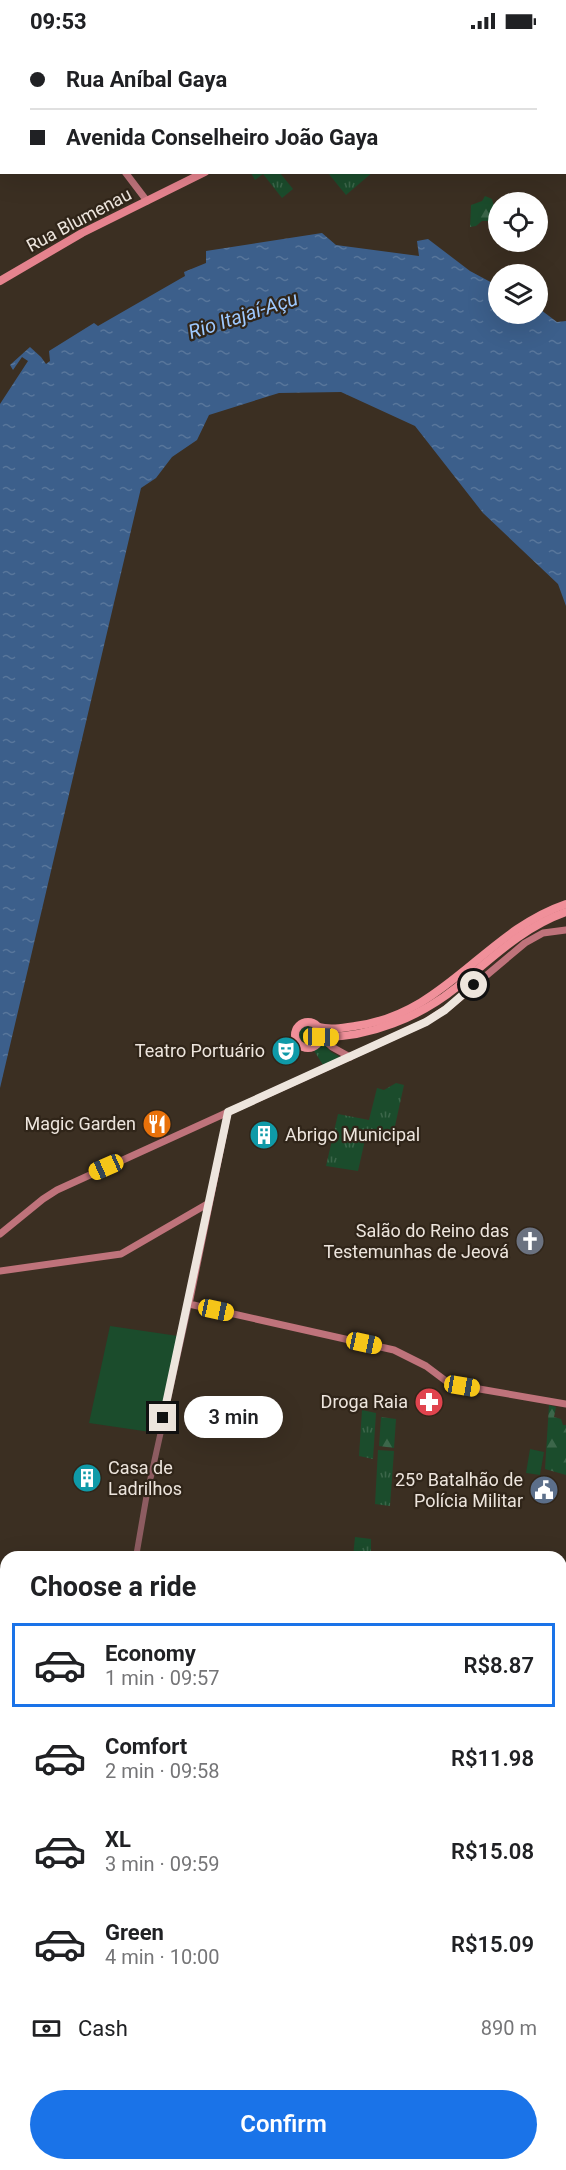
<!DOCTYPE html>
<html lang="en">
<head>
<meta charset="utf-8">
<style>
	:root { --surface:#fff; --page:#f6f6f6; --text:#202124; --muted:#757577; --line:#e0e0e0; --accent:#1a73e8 }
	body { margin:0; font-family:Roboto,sans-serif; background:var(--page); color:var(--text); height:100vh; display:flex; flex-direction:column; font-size:22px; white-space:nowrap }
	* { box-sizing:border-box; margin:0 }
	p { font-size:20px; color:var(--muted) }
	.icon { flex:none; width:33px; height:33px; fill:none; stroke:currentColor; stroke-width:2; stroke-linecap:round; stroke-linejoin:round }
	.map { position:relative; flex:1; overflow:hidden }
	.side { position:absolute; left:0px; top:1509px; width:567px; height:620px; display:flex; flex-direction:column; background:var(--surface); border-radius:18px 18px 0 0; box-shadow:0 6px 24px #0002 }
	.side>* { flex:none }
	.banner { position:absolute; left:0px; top:0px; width:567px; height:132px; box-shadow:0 6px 24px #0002; display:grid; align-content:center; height:132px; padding:0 30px; background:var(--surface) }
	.controls { position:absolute; left:488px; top:150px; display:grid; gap:12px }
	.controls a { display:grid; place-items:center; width:60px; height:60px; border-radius:50%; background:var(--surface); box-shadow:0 6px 24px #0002; font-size:30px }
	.end { position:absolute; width:27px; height:27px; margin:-14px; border:8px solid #ede5dd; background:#111; box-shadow:0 0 0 3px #111 }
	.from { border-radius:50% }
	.bubble { position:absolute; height:42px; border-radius:21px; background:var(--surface); box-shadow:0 6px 24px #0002; font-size:20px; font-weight:600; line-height:42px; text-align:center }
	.car { position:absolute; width:18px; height:36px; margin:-18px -9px; border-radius:8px; box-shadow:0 0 4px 2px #0007; background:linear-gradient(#f5c518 24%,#345 0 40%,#f5c518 0 76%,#345 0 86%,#f5c518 0) }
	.banner b { display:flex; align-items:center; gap:21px; height:57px; font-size:22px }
	.banner b+b { border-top:2px solid var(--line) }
	.banner i { width:15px; height:15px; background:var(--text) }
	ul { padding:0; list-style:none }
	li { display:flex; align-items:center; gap:18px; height:84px; margin:0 12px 9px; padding:0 18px; border:3px solid transparent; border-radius:0px }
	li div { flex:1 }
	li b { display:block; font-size:22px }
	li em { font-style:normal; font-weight:600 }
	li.selected { border-color:var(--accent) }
	li>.icon { width:54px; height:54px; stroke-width:1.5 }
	h2 { padding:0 30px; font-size:27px; line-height:72px }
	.pay { display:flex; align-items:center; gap:15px; height:66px; padding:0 30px; font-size:22px }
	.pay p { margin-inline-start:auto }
	.cta { display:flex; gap:12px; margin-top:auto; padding:12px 30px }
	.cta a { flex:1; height:69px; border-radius:36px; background:var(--accent); color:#fff; font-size:24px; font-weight:600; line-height:69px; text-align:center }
	.status { display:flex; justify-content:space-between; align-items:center; height:42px; padding:0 30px; background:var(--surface); direction:ltr }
	.status svg { height:16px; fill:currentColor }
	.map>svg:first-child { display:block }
	.grass { fill:url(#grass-tufts) }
	.forest { fill:url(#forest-firs) }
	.sand { fill:url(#sand-dots) }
	.pitch { fill:#1b4c2c }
	.water { fill:url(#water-ripples) }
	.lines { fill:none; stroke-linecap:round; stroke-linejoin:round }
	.tertiary { stroke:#8d5c61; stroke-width:6 }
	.secondary { stroke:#bf737b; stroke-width:7 }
	.primary { stroke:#e5838e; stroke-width:8 }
	.trunk { stroke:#f0909a; stroke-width:8 }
	.route { stroke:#ede5dd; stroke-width:8 }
	.labels { text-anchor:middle; stroke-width:4.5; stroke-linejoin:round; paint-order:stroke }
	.street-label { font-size:18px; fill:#ede5dd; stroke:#302519 }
	.poi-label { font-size:18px; fill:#ede5dd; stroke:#302519; text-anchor:end }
	.water-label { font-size:20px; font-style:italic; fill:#9ec9ff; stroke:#302519 }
</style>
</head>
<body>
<div class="status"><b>09:53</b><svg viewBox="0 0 49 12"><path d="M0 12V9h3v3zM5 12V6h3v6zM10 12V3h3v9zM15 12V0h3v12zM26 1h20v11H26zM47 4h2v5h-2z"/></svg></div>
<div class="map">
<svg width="566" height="2128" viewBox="0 0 566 2128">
	<defs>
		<pattern id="grass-tufts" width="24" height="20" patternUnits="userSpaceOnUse" patternTransform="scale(1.5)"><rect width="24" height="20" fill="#1b4c2c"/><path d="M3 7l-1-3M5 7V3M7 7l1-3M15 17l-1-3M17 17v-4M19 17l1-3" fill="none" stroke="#3c664a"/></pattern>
		<pattern id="forest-firs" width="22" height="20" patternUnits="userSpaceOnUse" patternTransform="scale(1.5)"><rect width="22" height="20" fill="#1b4c2c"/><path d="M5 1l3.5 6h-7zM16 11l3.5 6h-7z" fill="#3c664a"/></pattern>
		<pattern id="sand-dots" width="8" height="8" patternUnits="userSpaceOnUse" patternTransform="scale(1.5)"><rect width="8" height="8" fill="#413919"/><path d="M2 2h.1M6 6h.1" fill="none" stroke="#5d563a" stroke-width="1.8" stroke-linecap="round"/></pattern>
		<pattern id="water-ripples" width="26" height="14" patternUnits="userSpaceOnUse" patternTransform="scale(1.5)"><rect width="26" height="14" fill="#3c5f8b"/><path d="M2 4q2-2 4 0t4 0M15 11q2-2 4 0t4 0" fill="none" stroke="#58769b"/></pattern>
	</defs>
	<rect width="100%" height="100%" fill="#3b2f22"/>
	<g class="grass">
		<polygon points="373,130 346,153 328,131 328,130"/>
		<polygon points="251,131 280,131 293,147 282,156 263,132 255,138"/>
		<circle cx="308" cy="993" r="9"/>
		<polygon points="323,1001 331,1010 340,1015 323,1023 313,1007 317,1003"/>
		<polygon points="396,1041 404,1043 393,1093 367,1089 358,1129 326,1124 338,1072 369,1078 377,1046 384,1048"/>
		<polygon points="362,1368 376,1371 373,1417 359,1414"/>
		<polygon points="378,1408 394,1409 390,1464 375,1462"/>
		<polygon points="355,1495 371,1497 371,1512 385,1515 353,1515"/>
		<polygon points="561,1888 566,1889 561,1978"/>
		<polygon points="417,2122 442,2128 253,2128 240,2123"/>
	</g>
	<g class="forest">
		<polygon points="485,154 492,157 494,165 498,169 498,186 493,185 488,179 482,179 476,184 470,185 471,163 482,159"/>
		<polygon points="549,1363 556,1365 554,1375 561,1377 563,1383 566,1383 566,1433 545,1427"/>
		<polygon points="381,1375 396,1377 394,1406 379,1404"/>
	</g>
	<polygon class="sand" points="240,2122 253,2128 105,2128 81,2123"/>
	<g class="pitch">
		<polygon points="110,1284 178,1294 157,1391 89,1381"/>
		<polygon points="530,1407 544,1410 540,1433 526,1431"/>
	</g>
	<g class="water">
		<polygon points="322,191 336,203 419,214 417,199 428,197 470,229 498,244 498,272 537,272 537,265 557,280 566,279 566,564 558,542 483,471 415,384 341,350 279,351 209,373 197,398 172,415 156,436 141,446 0,1046 0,362 28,319 22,315 13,328 10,323 30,305 41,315 46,322 50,319 49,309 94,281 98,284 185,234 184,230 206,221 206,209"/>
		<polygon points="0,2110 6,2110 6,2122 81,2122 105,2128 0,2128"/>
	</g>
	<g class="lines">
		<polyline class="tertiary" points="136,1515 146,1457 189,1262"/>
		<g class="secondary">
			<polyline points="24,0 26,2"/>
			<polyline points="90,0 91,2"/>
			<polyline points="125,130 147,159"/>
			<polyline points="321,995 332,1005 350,1015"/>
			<polyline points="228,1070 189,1262 394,1308 426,1324 446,1339 462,1344 566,1362"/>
			<polyline points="0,1192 43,1157 57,1148 426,980 450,964 525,901 543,891 566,888"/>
			<polyline points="0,1229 121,1212 209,1161"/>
			<polyline points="0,1771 6,1773"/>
			<polyline points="561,1885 566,1886"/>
			<polyline points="0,2036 6,2037"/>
			<polyline points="454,2122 481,2128"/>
		</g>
		<g class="primary">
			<polyline points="113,2 117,0"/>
			<polyline points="426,2 429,0"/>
			<polyline points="0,49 2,48"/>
			<polyline points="0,239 82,191 205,130"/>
		</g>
		<g class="trunk">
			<circle cx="308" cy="993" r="13"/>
			<path d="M318,985c12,3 24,1 37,-1 91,-12 129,-94 211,-122"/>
			<path d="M321,995c48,1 99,-20 136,-50 35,-29 66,-60 109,-75"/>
		</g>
	</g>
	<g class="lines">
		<polyline class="route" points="163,1376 228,1070 426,980 445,968 474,943"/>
	</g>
	<defs>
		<g id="theatre-disc" transform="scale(1.5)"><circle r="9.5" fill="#0f9aa8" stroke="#302519"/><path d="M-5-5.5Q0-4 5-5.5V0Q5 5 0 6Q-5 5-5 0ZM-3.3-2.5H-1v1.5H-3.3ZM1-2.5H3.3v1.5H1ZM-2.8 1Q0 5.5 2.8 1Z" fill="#fff"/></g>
		<g id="restaurant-disc" transform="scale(1.5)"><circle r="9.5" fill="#e8710a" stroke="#302519"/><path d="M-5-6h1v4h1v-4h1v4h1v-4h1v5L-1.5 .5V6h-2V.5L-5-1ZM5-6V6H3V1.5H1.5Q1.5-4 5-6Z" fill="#fff"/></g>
		<g id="building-disc" transform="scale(1.5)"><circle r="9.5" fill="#0f9aa8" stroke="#302519"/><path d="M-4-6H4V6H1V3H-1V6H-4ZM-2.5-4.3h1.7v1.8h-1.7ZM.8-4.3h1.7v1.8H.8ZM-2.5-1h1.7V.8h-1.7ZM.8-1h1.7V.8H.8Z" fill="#fff"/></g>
		<g id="church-disc" transform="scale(1.5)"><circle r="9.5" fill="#6b7280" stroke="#302519"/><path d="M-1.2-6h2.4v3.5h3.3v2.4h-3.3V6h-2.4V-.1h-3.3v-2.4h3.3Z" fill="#fff"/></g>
		<g id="pharmacy-disc" transform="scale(1.5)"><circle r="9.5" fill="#e0444e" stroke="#302519"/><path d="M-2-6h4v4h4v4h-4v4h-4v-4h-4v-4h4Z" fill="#fff"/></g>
		<g id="civic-disc" transform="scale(1.5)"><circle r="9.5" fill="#5c6f8a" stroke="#302519"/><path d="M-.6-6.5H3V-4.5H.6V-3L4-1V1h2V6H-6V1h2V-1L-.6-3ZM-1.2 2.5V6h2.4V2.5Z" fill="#fff"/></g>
	</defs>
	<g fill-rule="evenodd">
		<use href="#theatre-disc" x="286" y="1009"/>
		<use href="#restaurant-disc" x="157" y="1082"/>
		<use href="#building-disc" x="264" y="1093"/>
		<use href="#church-disc" x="530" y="1199"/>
		<use href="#pharmacy-disc" x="429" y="1360"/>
		<use href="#building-disc" x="87" y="1436"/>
		<use href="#civic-disc" x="544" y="1448"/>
	</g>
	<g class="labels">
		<g class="street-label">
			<text transform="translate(79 178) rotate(-28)" y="6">Rua Blumenau</text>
		</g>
		<g class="poi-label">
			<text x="265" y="1015">Teatro Portuário</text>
			<text x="136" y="1088">Magic Garden</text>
			<text x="285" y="1099" text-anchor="start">Abrigo Municipal</text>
			<text x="509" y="1195">Salão do Reino das<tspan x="509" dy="21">Testemunhas de Jeová</tspan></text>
			<text x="408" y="1366">Droga Raia</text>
			<text x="108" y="1432" text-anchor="start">Casa de<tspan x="108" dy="21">Ladrilhos</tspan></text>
			<text x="523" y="1444">25º Batalhão de<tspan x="523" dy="21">Polícia Militar</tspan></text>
		</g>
		<g class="water-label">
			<text transform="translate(243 273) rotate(-18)" y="7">Rio Itajaí-Açu</text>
		</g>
	</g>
</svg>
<div class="controls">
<a><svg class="icon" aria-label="locate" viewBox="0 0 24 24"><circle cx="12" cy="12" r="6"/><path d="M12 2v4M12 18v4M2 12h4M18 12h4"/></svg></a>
<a><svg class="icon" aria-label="layers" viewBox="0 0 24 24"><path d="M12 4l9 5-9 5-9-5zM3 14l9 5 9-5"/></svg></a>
</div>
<i class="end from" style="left:474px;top:943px"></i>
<i class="end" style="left:163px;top:1376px"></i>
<div class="bubble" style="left:184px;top:1354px;width:99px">3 min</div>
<i class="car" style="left:321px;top:995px;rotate:91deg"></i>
<i class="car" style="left:106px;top:1125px;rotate:246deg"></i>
<i class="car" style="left:216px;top:1268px;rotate:102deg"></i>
<i class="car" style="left:364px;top:1301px;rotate:102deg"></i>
<i class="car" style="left:462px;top:1344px;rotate:100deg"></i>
<div class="banner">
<b><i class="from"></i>Rua Aníbal Gaya</b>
<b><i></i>Avenida Conselheiro João Gaya</b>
</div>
<section class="side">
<h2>Choose a ride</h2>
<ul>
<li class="selected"><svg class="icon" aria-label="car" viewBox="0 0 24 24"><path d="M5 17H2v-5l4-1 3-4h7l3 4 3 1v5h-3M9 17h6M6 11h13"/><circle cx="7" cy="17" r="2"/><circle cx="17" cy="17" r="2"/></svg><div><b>Economy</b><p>1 min · 09:57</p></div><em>R$8.87</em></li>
<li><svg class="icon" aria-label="car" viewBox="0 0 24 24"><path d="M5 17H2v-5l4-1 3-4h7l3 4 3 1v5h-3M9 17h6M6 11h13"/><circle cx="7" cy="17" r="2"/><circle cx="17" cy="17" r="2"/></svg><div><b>Comfort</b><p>2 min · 09:58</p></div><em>R$11.98</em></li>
<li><svg class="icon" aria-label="car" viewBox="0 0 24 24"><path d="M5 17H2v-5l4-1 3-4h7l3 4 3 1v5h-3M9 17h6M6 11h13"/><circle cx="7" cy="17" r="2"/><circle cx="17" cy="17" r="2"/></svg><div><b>XL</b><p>3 min · 09:59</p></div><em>R$15.08</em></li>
<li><svg class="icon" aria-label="car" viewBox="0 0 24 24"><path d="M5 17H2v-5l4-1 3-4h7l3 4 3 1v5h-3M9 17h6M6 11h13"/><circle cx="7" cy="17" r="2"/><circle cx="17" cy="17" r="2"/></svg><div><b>Green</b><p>4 min · 10:00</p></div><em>R$15.09</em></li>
</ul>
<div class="pay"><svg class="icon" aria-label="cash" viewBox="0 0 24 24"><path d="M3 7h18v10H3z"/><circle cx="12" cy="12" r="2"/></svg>Cash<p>890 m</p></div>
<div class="cta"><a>Confirm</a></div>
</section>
</div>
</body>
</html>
